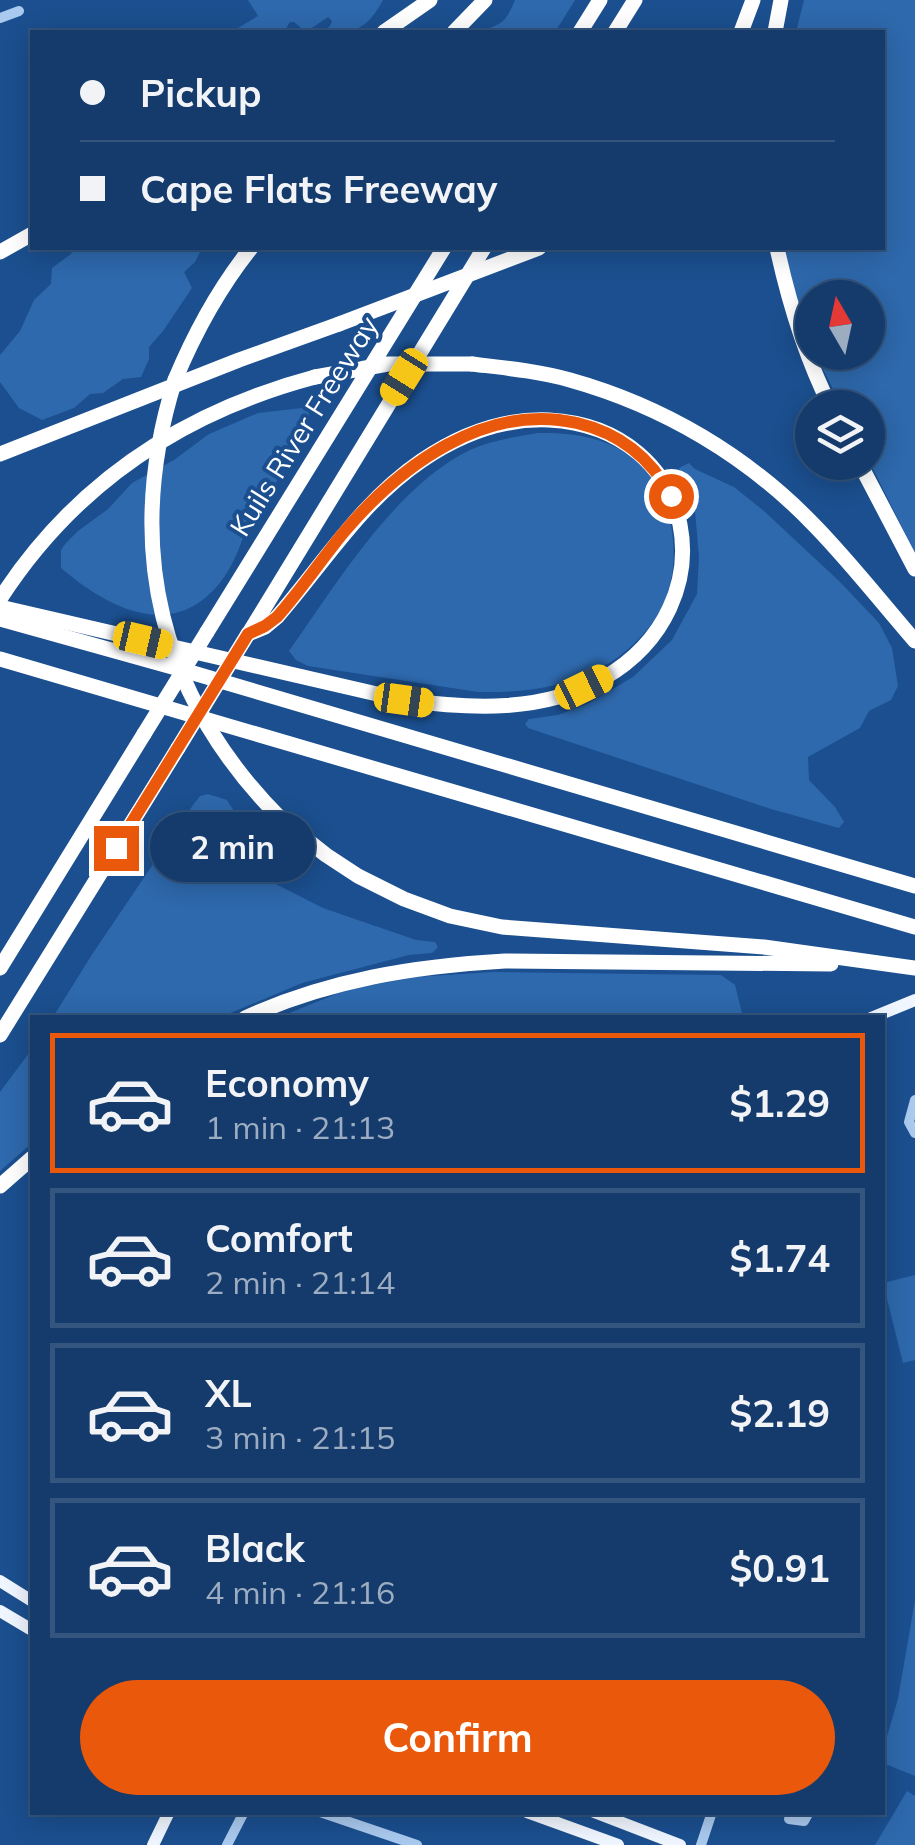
<!DOCTYPE html>
<html lang="en">
<head>
<meta charset="utf-8">
<style>
	:root { --surface:#143b6b; --page:#1d4271; --text:#f1f3f6; --muted:#9dadc1; --line:#33557e; --accent:#ea580c }
	body { margin:0; font-family:Mulish,sans-serif; background:var(--page); color:var(--text); height:100vh; display:flex; flex-direction:column; font-size:38px; white-space:nowrap }
	* { box-sizing:border-box; margin:0 }
	p { font-size:32px; color:var(--muted) }
	.icon { flex:none; width:55px; height:55px; fill:none; stroke:currentColor; stroke-width:2; stroke-linecap:round; stroke-linejoin:round }
	.map { position:relative; flex:1; overflow:hidden }
	.sheet { position:absolute; left:30px; top:1015px; width:855px; height:800px; display:flex; flex-direction:column; background:var(--surface); border-radius:0px; box-shadow:0 5px 25px #0003,0 0 0 2px var(--line) }
	.sheet>* { flex:none }
	.banner { position:absolute; left:30px; top:30px; width:855px; height:220px; border-radius:0px; box-shadow:0 5px 25px #0003,0 0 0 2px var(--line); display:grid; align-content:center; height:220px; padding:0 50px; background:var(--surface) }
	.needle { width:65px; rotate:351deg }
	.tools { position:absolute; left:795px; top:280px; display:grid; gap:20px }
	.tools a { display:grid; place-items:center; width:90px; height:90px; border-radius:50%; background:var(--surface); box-shadow:0 5px 25px #0003,0 0 0 2px var(--line); font-size:50px }
	.end { position:absolute; width:45px; height:45px; margin:-22px; border:12px solid #ea580c; background:#fff; box-shadow:0 0 0 5px #fff }
	.from { border-radius:50% }
	.bubble { position:absolute; height:70px; border-radius:35px; background:var(--surface); box-shadow:0 5px 25px #0003,0 0 0 2px var(--line); font-size:32px; font-weight:700; line-height:70px; text-align:center }
	.car { position:absolute; width:30px; height:60px; margin:-30px -15px; border-radius:12px; box-shadow:0 0 8px 2px #0007; background:linear-gradient(#f5c518 24%,#345 0 40%,#f5c518 0 76%,#345 0 86%,#f5c518 0) }
	.banner b { display:flex; align-items:center; gap:35px; height:95px; font-size:38px }
	.banner b+b { border-top:2px solid var(--line) }
	.banner i { width:25px; height:25px; background:var(--text) }
	ul { padding:18px 0 0; list-style:none }
	li { display:flex; align-items:center; gap:30px; height:140px; margin:0 20px 15px; padding:0 30px; border:5px solid var(--line); border-radius:0px }
	li div { flex:1 }
	li b { display:block; font-size:38px }
	li em { font-style:normal; font-weight:700 }
	li.on { border-color:var(--accent) }
	li>.icon { width:90px; height:90px; stroke-width:1.5 }
	.primary-button { display:flex; gap:20px; margin-top:auto; padding:20px 50px }
	.primary-button a { flex:1; height:115px; border-radius:60px; background:var(--accent); color:#fff; font-size:40px; font-weight:700; line-height:115px; text-align:center }
	.map>svg:first-child { display:block }
	.green { fill:#2e69ad }
	.lines { fill:none; stroke-linecap:round; stroke-linejoin:round }
	.minor { stroke:#a9c9ee; stroke-width:10 }
	.major { stroke:#f0f6ff; stroke-width:12 }
	.highway { stroke:#fff; stroke-width:15 }
	.highway-bridge { stroke:#fff; stroke-width:15 }
	.route { stroke:#ea580c; stroke-width:12 }
	.labels { text-anchor:middle; stroke-width:8; stroke-linejoin:round; paint-order:stroke }
	.street-label { font-size:28px; fill:#fff; stroke:#1b4f8f }
</style>
</head>
<body>
<div class="map">
<svg width="915" height="1845" viewBox="0 0 915 1845">
	<rect width="100%" height="100%" fill="#1b4f8f"/>
	<g class="green">
		<path d="M248,0h135c-17,31 -29,33 -62,32l9,-6 2,-5 -4,-4 -22,15 -12,-10h-4l-5,8 -6,2h-48l27,-16z"/>
		<path d="M515,0h60l-20,32h-75c22,-9 25,-8 35,-32z"/>
		<polygon points="804,0 915,0 915,553 868,459 868,408 842,407 815,353 868,352 868,298 812,298 812,347 805,332 780,248 882,248 882,32 796,32"/>
		<polygon points="74,248 202,248 195,262 184,272 192,288 163,331 149,347 149,359 141,377 123,379 103,393 90,394 74,408 42,420 19,408 0,382 0,355 20,331 34,300 51,284 52,268 71,254"/>
		<path d="M302,408l7,5c1,10 -3,28 -9,37 -4,6 -11,10 -15,16 -5,7 -7,15 -12,21 -3,3 -8,6 -11,10 -17,26 -21,58 -40,83 -47,63 -113,29 -161,-12v-18l5,-7 12,-12 30,-22 24,-26 42,-23 35,-26 49,-21z"/>
		<path d="M538,433c32,-1 69,4 95,25 37,29 49,90 35,134 -9,30 -37,59 -64,74 -38,22 -83,27 -126,26l-170,-26 -12,-6 -7,-9c46,-65 107,-166 181,-201 22,-10 45,-13 68,-17z"/>
		<polygon points="689,463 695,469 734,487 764,511 839,581 879,623 892,648 898,686 891,700 869,711 860,728 808,757 809,780 835,807 844,822 839,828 771,809 528,728 525,724 529,719 558,715 587,704 633,677 672,640 697,594 699,557 695,511 679,468"/>
		<polygon points="208,794 227,800 234,811 240,850 262,877 323,908 416,940 435,942 438,947 432,953 409,955 302,983 221,1017 53,1017 93,953 193,805 200,796"/>
		<polygon points="493,972 721,975 735,985 743,1017 277,1018 346,990 415,977"/>
		<polygon points="32,1049 32,1143 0,1171 0,1092"/>
		<polygon points="915,1275 915,1360 903,1363 883,1283"/>
		<polygon points="915,1600 915,1776 883,1763 883,1750 898,1699"/>
		<polygon points="907,1791 915,1796 915,1845 875,1845"/>
	</g>
	<g class="lines">
		<g class="minor">
			<polyline points="0,18 19,11"/>
			<polyline points="915,1100 909,1122 915,1133"/>
			<polyline points="320,1812 417,1845"/>
			<polyline points="789,1819 804,1821 809,1812"/>
			<polyline points="227,1845 244,1812"/>
			<polyline points="701,1845 712,1812"/>
		</g>
		<g class="major">
			<polyline points="871,1018 915,1000"/>
			<polyline points="0,1581 32,1601"/>
			<polyline points="0,1611 32,1630"/>
			<polyline points="527,1812 618,1845"/>
			<polyline points="594,1812 680,1845"/>
			<polyline points="153,1845 169,1812"/>
		</g>
		<g class="highway">
			<polyline points="384,32 430,0"/>
			<polyline points="454,32 485,0"/>
			<polyline points="580,32 600,0"/>
			<polyline points="615,32 635,0"/>
			<polyline points="741,32 753,0"/>
			<polyline points="775,32 781,0"/>
			<path d="M777,248c12,55 28,108 54,160"/>
			<polyline points="0,252 32,234"/>
			<path d="M472,364c33,4 66,7 98,16 93,26 178,76 245,146 35,36 67,77 100,115"/>
			<path d="M175,380c20,-48 44,-92 76,-132"/>
			<polyline points="0,454 239,360 339,324"/>
			<polyline points="859,462 915,569"/>
			<path d="M0,599c75,-116 183,-187 315,-222"/>
			<path d="M0,607l403,93c68,9 140,13 201,-22 126,-73 95,-250 -55,-258 -46,-2 -90,15 -128,41 -60,41 -97,102 -144,156l-12,10 -17,7"/>
			<polyline points="0,619 183,670 915,886"/>
			<polyline points="207,632 444,248"/>
			<polyline points="249,633 484,248"/>
			<polyline points="0,659 915,927"/>
			<polyline points="283,821 326,855 358,876 404,899 450,916 502,927 764,947 915,968"/>
			<polyline points="0,968 144,734"/>
			<path d="M245,1018c83,-38 170,-52 260,-57l326,3"/>
			<polyline points="0,1035 178,748"/>
			<polyline points="0,1186 32,1158"/>
		</g>
		<g class="highway-bridge">
			<polyline points="339,324 539,248"/>
			<polyline points="315,377 388,364 472,364"/>
			<path d="M175,380c-52,166 -16,318 108,441"/>
			<polyline points="144,734 207,632"/>
			<polyline points="178,748 248,634"/>
		</g>
	</g>
	<g class="lines">
		<path class="route" d="M116,848l132,-214 17,-8 12,-9c24,-27 44,-57 67,-85 56,-66 141,-130 233,-109 42,10 74,35 94,73"/>
	</g>
	<g class="labels">
		<g class="street-label">
			<text transform="translate(304 426) rotate(-58)" y="10">Kuils River Freeway</text>
		</g>
	</g>
</svg>
<div class="tools">
<a><svg class="needle" viewBox="-14 -14 28 28"><path d="M0-13l5 13h-10z" fill="#e53935"/><path d="M0 13l5-13h-10z" fill="#9dadc1"/></svg></a>
<a><svg class="icon" aria-label="layers" viewBox="0 0 24 24"><path d="M12 4l9 5-9 5-9-5zM3 14l9 5 9-5"/></svg></a>
</div>
<i class="end from" style="left:671px;top:496px"></i>
<i class="end" style="left:116px;top:848px"></i>
<div class="bubble" style="left:150px;top:812px;width:165px">2 min</div>
<i class="car" style="left:404px;top:377px;rotate:212deg"></i>
<i class="car" style="left:143px;top:640px;rotate:103deg"></i>
<i class="car" style="left:584px;top:687px;rotate:64deg"></i>
<i class="car" style="left:404px;top:700px;rotate:98deg"></i>
<div class="banner">
<b><i class="from"></i>Pickup</b>
<b><i></i>Cape Flats Freeway</b>
</div>
<section class="sheet">
<ul>
<li class="on"><svg class="icon" aria-label="car" viewBox="0 0 24 24"><path d="M5 17H2v-5l4-1 3-4h7l3 4 3 1v5h-3M9 17h6M6 11h13"/><circle cx="7" cy="17" r="2"/><circle cx="17" cy="17" r="2"/></svg><div><b>Economy</b><p>1 min · 21:13</p></div><em>$1.29</em></li>
<li><svg class="icon" aria-label="car" viewBox="0 0 24 24"><path d="M5 17H2v-5l4-1 3-4h7l3 4 3 1v5h-3M9 17h6M6 11h13"/><circle cx="7" cy="17" r="2"/><circle cx="17" cy="17" r="2"/></svg><div><b>Comfort</b><p>2 min · 21:14</p></div><em>$1.74</em></li>
<li><svg class="icon" aria-label="car" viewBox="0 0 24 24"><path d="M5 17H2v-5l4-1 3-4h7l3 4 3 1v5h-3M9 17h6M6 11h13"/><circle cx="7" cy="17" r="2"/><circle cx="17" cy="17" r="2"/></svg><div><b>XL</b><p>3 min · 21:15</p></div><em>$2.19</em></li>
<li><svg class="icon" aria-label="car" viewBox="0 0 24 24"><path d="M5 17H2v-5l4-1 3-4h7l3 4 3 1v5h-3M9 17h6M6 11h13"/><circle cx="7" cy="17" r="2"/><circle cx="17" cy="17" r="2"/></svg><div><b>Black</b><p>4 min · 21:16</p></div><em>$0.91</em></li>
</ul>
<div class="primary-button"><a>Confirm</a></div>
</section>
</div>
</body>
</html>
